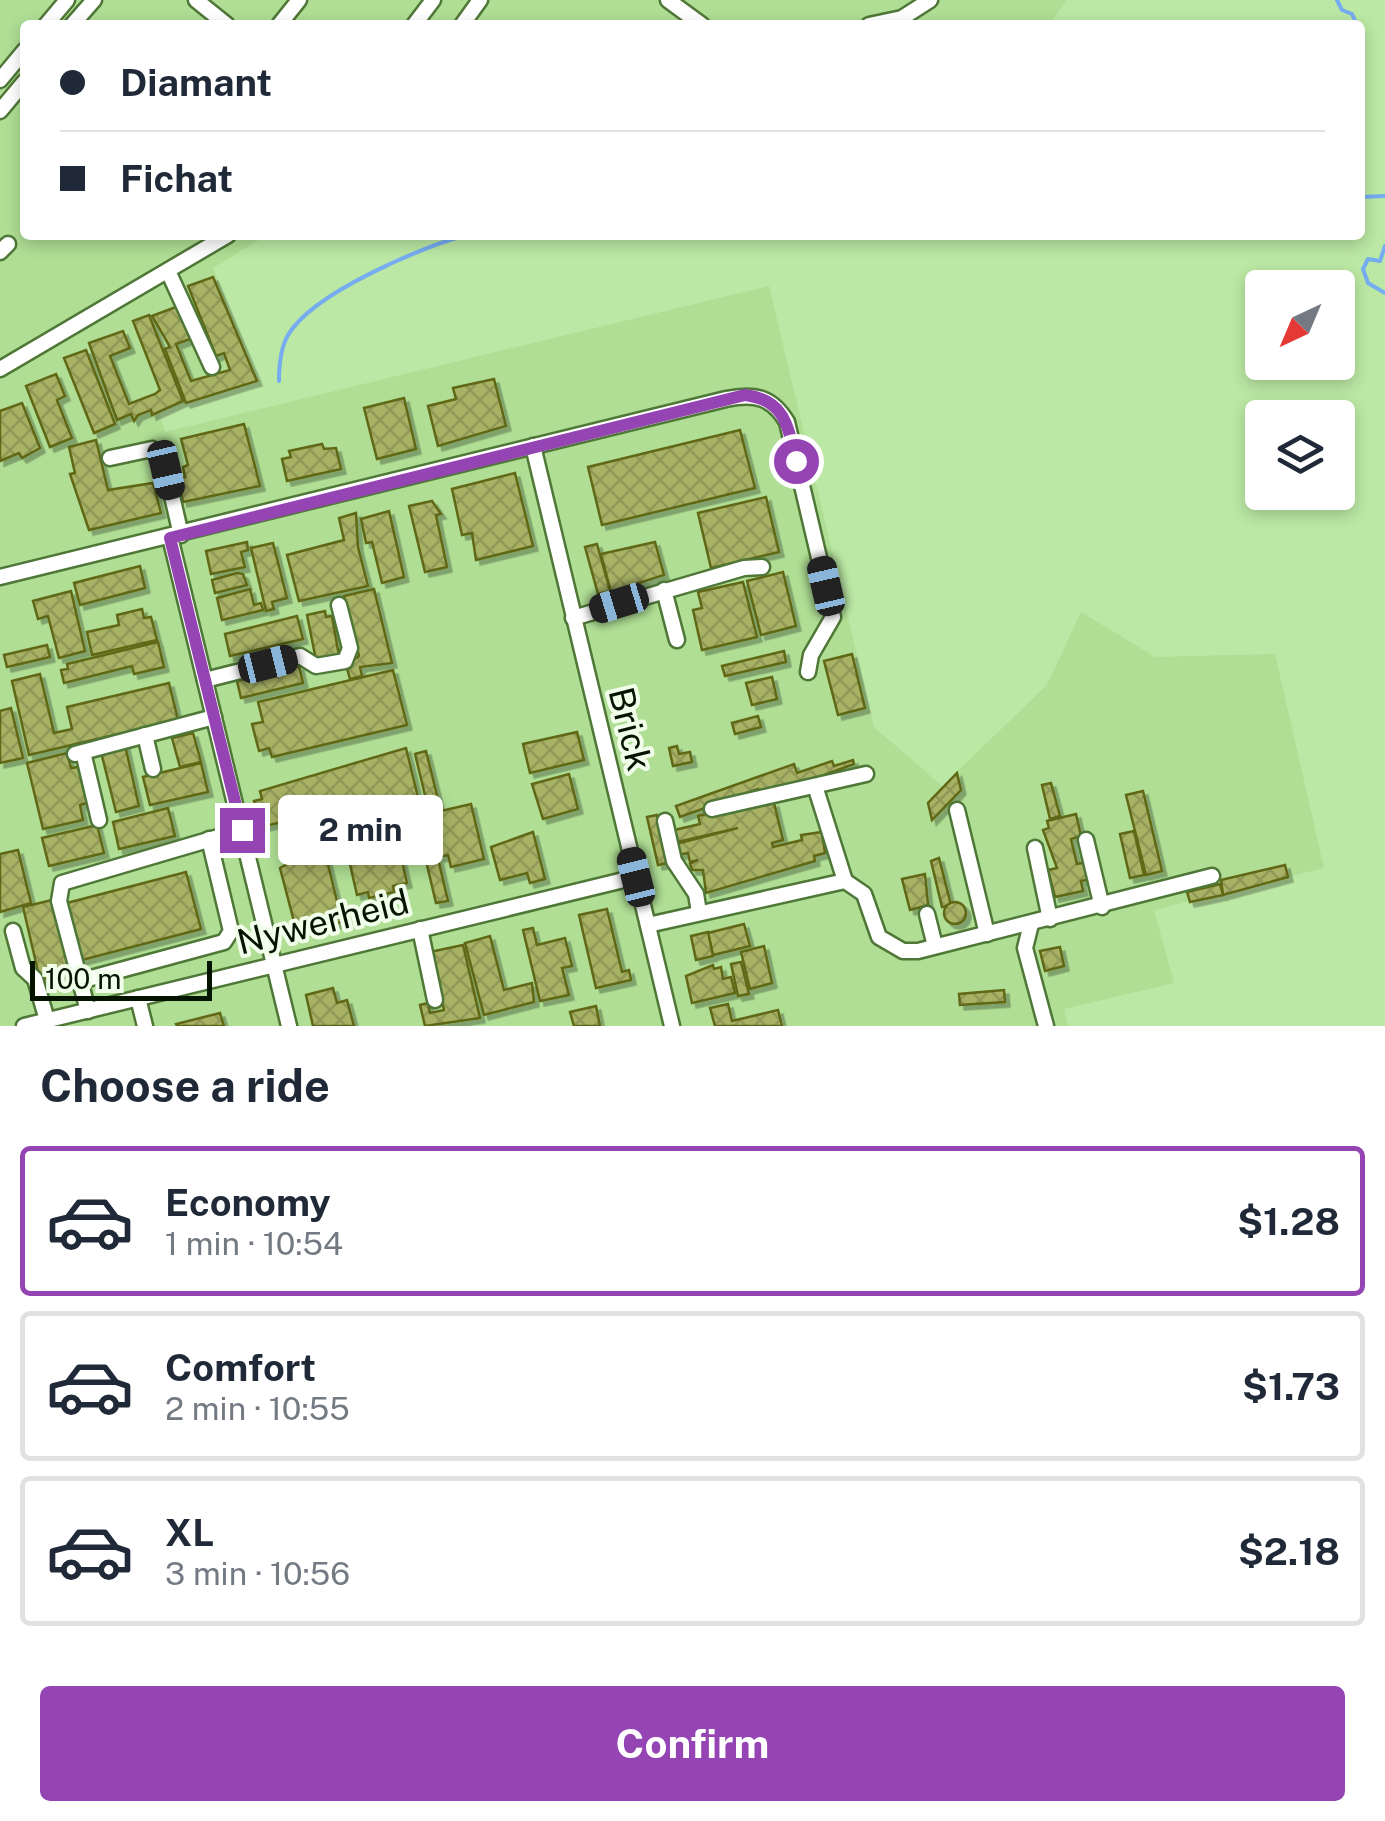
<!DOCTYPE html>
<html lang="en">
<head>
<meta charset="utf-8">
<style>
	:root { --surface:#fff; --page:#f6f6f7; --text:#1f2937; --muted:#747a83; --line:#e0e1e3; --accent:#9444b3 }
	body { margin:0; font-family:"Public Sans",sans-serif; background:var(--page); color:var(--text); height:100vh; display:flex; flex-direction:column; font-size:38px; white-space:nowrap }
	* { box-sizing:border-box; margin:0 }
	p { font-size:32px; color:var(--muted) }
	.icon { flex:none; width:55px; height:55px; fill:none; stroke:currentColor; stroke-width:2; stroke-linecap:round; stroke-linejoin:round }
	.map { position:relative; height:1026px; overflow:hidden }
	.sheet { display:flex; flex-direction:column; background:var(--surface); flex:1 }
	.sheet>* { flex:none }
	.guide { position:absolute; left:20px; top:20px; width:1345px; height:220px; border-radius:10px; box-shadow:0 5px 15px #0003; display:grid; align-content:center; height:220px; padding:0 40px; background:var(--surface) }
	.needle { width:65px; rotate:224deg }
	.fabs { position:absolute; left:1245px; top:270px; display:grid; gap:20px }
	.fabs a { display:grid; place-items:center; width:110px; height:110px; border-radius:10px; background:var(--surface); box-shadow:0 5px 15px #0003; font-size:50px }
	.scale { position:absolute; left:30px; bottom:25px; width:182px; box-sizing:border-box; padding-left:10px; border:5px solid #051400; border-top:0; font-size:28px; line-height:35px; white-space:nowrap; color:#051400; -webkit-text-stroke:8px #f1feea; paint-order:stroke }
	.end { position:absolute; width:45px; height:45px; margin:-22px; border:12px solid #9444b3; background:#fff; box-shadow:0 0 0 5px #fff }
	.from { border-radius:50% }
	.bubble { position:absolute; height:70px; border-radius:10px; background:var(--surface); box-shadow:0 5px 15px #0003; font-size:32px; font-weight:700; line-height:70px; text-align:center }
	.car { position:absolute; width:30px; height:60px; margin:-30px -15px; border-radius:12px; box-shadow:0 0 8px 2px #0007; background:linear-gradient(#222 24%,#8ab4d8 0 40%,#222 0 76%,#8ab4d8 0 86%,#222 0) }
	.guide b { display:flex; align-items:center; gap:35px; height:95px; font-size:38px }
	.guide b+b { border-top:2px solid var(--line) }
	.guide i { width:25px; height:25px; background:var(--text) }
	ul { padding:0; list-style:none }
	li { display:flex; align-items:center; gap:30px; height:150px; margin:0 20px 15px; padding:0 20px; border:5px solid var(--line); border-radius:10px }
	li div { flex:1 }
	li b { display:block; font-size:38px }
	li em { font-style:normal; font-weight:700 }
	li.selected { border-color:var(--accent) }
	li>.icon { width:90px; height:90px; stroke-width:1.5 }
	h2 { padding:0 40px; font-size:45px; line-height:120px }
	.primary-button { display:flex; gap:20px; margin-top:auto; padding:20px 40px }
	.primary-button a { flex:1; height:115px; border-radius:10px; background:var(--accent); color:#fff; font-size:40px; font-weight:700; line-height:115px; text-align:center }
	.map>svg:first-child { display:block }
	.built { fill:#afde94 }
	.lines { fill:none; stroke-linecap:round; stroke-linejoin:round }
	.stream { stroke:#76acf0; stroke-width:4 }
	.building { fill:url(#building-cross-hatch); stroke:#606816; stroke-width:2.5; filter:url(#shadow) }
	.minor-casing { stroke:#4f7737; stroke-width:19 }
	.minor { stroke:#fff; stroke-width:14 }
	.route { stroke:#9444b3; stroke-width:12 }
	.labels { text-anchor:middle; stroke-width:8; stroke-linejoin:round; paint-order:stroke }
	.street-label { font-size:35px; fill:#051400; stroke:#f1feea }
</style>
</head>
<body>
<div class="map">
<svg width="1385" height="1026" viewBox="0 0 1385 1026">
	<defs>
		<pattern id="building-cross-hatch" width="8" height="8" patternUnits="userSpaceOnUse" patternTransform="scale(2.5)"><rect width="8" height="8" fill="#a8b265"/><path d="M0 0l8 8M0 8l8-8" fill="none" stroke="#8f9856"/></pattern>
		<filter id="shadow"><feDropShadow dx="4.5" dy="4.5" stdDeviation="0" flood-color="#0004"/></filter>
	</defs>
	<rect width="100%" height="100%" fill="#bbe8a4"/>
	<polygon class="built" points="0,0 1067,0 1049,25 25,25 25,235 267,235 213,268 258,381 159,412 165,432 769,286 874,727 942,786 1047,685 1081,612 1155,657 1275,654 1324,868 1154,910 1174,983 1064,1009 1068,1026 0,1026"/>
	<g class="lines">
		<g class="stream">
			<polyline points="1337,0 1342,10 1352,14 1357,25"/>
			<polyline points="1360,37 1360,47"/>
			<polyline points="1360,197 1385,196"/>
			<polyline points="1385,246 1380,261 1368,259 1363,269 1368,283 1385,293"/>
			<path d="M279,381c0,-15 1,-32 9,-46 26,-43 131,-86 177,-100"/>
		</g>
	</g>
	<g class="building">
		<polygon points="213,277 257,381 186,403 165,349 170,347 152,316 181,305 193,338 176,344 191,381 230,370 224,353 216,356 188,286"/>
		<polygon points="149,315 183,401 152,415 151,410 138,415 134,421 131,414 117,420 89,343 123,331 130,348 110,356 129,404 155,394 160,390 133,321"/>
		<polygon points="86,350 115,424 94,433 64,358"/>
		<polygon points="56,374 65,396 57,400 72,438 50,447 26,386"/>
		<polygon points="494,379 506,426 438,446 428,406 456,399 453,388"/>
		<polygon points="404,398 416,449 377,459 364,408"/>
		<polygon points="22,403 40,448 22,458 19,453 0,461 0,411"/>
		<polygon points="244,424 260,486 183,502 178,479 185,477 183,467 188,465 181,439"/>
		<polygon points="740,430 755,488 602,525 588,467"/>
		<polygon points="96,440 108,490 153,483 161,513 89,530 70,474 75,473 69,447"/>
		<polygon points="322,444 324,449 336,448 341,469 287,481 282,459 291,457 289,451"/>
		<polygon points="515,473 533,546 476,560 472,533 462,535 452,489"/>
		<polygon points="766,497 779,552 711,568 698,513"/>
		<polygon points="432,501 441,514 436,515 447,567 425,572 409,506"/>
		<polygon points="389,511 404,577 382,583 372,542 366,543 361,519"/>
		<polygon points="356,513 358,547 368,586 299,601 287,555 344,540 339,518"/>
		<polygon points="247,542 248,550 241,552 245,567 211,574 206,551"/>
		<polygon points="655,542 664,575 611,592 601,554"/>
		<polygon points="273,543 287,598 272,602 274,609 266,611 251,548"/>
		<polygon points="597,544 610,591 598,594 585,547"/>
		<polygon points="140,566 145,588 80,605 74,583"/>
		<polygon points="783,572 796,626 761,635 747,581"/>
		<polygon points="237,573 243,574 247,585 215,593 212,580"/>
		<polygon points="743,582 757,637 702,650 693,610 702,608 698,592"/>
		<polygon points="250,589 254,605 261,603 263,610 222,620 217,598"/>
		<polygon points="374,589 392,663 360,667 362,676 350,679 346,665 359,656 344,596"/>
		<polygon points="71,591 85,651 59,658 48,616 38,619 33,601"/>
		<polygon points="142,609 144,618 151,617 157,640 92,655 87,632 119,625 117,615"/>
		<polygon points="325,611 326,617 332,616 339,656 316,660 307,615"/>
		<polygon points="297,616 303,639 230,656 225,634"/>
		<polygon points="158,642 164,667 134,674 132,666 64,683 61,670 68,669 67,664"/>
		<polygon points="47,645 50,657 7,667 4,655"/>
		<polygon points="784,651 786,662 725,676 722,666"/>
		<polygon points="852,654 865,708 838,715 824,661"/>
		<polygon points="299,666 303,683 241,698 237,681"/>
		<polygon points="393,670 407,725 272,757 269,748 259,751 252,724 263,722 258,702"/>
		<polygon points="40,674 54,733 72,729 67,707 169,683 178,720 29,755 12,681"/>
		<polygon points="772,677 777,699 752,705 746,683"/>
		<polygon points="11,708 23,758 0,763 0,711"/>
		<polygon points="758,716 761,727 735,734 732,723"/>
		<polygon points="577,732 584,760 530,773 523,744"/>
		<polygon points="193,733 201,762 180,767 172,738"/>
		<polygon points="124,741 139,806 116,812 100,748"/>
		<polygon points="677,746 679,754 690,752 692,762 673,766 669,748"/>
		<polygon points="406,748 424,822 352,840 346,816 323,826 319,818 306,822 305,817 260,827 254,801 262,799 260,791"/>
		<polygon points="426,751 441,811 471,804 484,859 451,867 448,855 440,857 415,754"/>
		<polygon points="67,753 71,768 78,767 87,803 80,805 83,820 43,829 27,763"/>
		<polygon points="853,760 854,764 765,797 758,789 680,817 676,806 794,764 797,773 832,761 834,766"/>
		<polygon points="201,763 208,792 150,805 143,777"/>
		<polygon points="957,773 961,790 932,820 928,803"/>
		<polygon points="569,774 578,809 543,819 532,784"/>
		<polygon points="1051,783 1060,816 1050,819 1042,785"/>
		<polygon points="1143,791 1162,871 1146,875 1126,795"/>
		<polygon points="753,802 760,806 774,803 783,840 772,843 773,847 802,840 801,835 822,832 825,853 814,856 815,861 706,893 703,870 692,870 690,864 698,860 690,862 688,853 678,855 676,844 738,828 673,843 670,831 700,824 698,816"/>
		<polygon points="168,808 175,836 119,849 113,822"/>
		<polygon points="1076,814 1081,836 1071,839 1077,864 1087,862 1091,879 1081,881 1083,891 1055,897 1048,870 1057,868 1043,830 1049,828 1047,821"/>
		<polygon points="657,815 668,863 658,865 647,817"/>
		<polygon points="97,825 104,853 49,866 42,838"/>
		<polygon points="431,829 448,901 436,903 422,844 400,849 397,835"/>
		<polygon points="1134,831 1144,875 1130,878 1120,834"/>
		<polygon points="533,832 545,879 530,883 527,873 500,880 491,847"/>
		<polygon points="396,835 407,883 393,886 394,892 369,898 368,892 357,895 347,851"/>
		<polygon points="18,850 31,903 0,912 0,854"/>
		<polygon points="326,856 342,922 297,933 280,868 294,860"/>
		<polygon points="939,858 951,905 942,907 931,861"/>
		<polygon points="1285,865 1288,877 1223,895 1221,880"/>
		<polygon points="186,872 201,929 82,960 67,903"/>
		<polygon points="925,874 928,905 910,910 902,879"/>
		<polygon points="1220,884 1223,895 1190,902 1187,892"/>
		<polygon points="52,900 70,973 40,980 23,907"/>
		<circle cx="955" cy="913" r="11"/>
		<polygon points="607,909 622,972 629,970 631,980 596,988 579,915"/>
		<polygon points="744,924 750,946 713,955 708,933"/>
		<polygon points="533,928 537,945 565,938 572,966 562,968 569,995 540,1001 523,930"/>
		<polygon points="708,932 713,956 696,960 691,936"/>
		<polygon points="490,936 504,990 532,983 534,1002 484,1015 465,943"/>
		<polygon points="463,945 480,1018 425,1026 420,1005 428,1003 430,1013 444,1010 430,952"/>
		<polygon points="764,946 772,983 750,989 741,952"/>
		<polygon points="1060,947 1064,966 1045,971 1040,951"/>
		<polygon points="741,962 749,994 738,996 731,964"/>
		<polygon points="713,965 714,969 721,967 723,979 731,977 735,993 692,1003 686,976"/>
		<polygon points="333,988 337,1003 347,1000 354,1026 313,1026 306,995"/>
		<polygon points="1004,990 1005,1002 960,1005 959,994"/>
		<polygon points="728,1004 732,1021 778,1010 782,1026 715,1026 710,1008"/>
		<polygon points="596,1006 600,1026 574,1026 570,1012"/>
		<polygon points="220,1013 224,1026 177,1026 176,1024"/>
	</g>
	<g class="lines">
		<g class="minor-casing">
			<g id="minor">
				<polyline points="196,0 227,25"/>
				<polyline points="668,0 702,25"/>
				<polyline points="46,25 67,0"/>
				<polyline points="72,25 94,0"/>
				<polyline points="279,25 299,0"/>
				<polyline points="414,25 433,0"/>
				<polyline points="462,25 480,0"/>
				<polyline points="869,25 902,18 930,0"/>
				<polyline points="0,80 25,50"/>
				<polyline points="0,111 25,81"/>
				<polyline points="0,252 8,244"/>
				<polyline points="168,271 212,367"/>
				<polyline points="0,369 228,235"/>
				<polyline points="533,446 672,1026"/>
				<polyline points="110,458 152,449 166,470 181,535"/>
				<polyline points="170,537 289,1026"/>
				<path d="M0,577l726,-178c29,-6 46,-2 61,23l46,195 -22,38 -3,17"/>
				<polyline points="664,590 677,640"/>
				<polyline points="573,618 744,568 762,567"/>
				<polyline points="205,680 300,656 316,666 345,661 350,648 339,605"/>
				<polyline points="145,735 153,769"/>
				<polyline points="83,752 99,820"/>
				<polyline points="75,754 214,717"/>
				<polyline points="816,789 845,881"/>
				<polyline points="712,809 866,774"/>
				<polyline points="957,810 987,934"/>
				<polyline points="665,821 674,861 696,894 699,912"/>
				<polyline points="1086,840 1102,907"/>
				<polyline points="1035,848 1050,919"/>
				<polyline points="927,914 935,946"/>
				<polyline points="1031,924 1025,948 1046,1026"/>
				<polyline points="648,925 845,881 864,894 879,937 903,951 918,951 1212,876"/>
				<polyline points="420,929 435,1000"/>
				<polyline points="13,931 23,968 35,979 47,1020"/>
				<polyline points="80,981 224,942 231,931 209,839"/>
				<polyline points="138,998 145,1026"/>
				<polyline points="88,1011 59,901 62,883 242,830"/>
				<polyline points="24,1026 636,877"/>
			</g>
		</g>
		<use href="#minor" class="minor"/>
	</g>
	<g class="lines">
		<path class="route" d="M242,830l-72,-292 575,-143c40,5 43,31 51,66"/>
	</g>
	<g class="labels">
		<g class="street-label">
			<text transform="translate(630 729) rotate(76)" y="12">Brick</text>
			<text transform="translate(323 922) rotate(-14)" y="12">Nywerheid</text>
		</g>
	</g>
</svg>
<div class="fabs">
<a><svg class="needle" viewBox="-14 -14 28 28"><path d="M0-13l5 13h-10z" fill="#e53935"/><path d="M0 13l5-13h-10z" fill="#747a83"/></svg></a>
<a><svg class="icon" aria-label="layers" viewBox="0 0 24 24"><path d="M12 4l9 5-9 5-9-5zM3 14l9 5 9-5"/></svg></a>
</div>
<div class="scale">100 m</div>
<i class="end from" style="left:796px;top:461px"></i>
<i class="end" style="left:242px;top:830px"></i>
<div class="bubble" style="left:278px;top:795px;width:165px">2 min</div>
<i class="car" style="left:166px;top:470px;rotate:167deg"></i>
<i class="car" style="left:826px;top:586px;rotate:347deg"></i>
<i class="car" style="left:619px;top:603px;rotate:253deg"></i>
<i class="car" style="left:268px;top:664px;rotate:76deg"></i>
<i class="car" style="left:636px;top:877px;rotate:346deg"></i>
<div class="guide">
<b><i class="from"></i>Diamant</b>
<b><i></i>Fichat</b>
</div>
</div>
<section class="sheet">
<h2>Choose a ride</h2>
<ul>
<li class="selected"><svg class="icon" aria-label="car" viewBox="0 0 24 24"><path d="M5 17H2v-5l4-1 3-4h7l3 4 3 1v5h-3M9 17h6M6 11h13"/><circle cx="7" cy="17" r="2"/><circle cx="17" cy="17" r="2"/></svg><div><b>Economy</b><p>1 min · 10:54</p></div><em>$1.28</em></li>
<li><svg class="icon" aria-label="car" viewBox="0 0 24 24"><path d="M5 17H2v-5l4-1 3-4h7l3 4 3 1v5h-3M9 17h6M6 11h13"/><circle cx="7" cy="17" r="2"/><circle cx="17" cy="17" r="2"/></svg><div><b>Comfort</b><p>2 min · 10:55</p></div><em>$1.73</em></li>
<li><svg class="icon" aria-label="car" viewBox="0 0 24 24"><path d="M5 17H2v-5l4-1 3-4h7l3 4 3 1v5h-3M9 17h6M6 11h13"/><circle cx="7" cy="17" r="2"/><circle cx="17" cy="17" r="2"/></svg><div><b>XL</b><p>3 min · 10:56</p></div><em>$2.18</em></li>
</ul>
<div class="primary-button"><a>Confirm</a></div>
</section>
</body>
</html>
